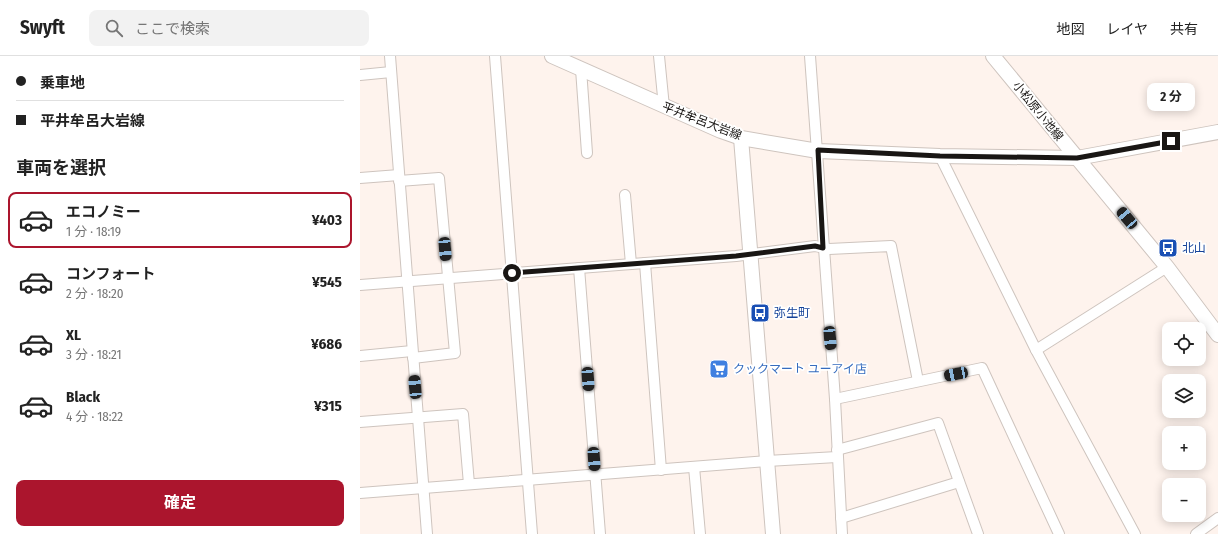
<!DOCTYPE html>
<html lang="ja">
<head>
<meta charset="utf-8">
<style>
	:root { --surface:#fff; --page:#f2f2f2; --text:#222; --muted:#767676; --line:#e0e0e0; --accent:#ab152d }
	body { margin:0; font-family:"Fira Sans Condensed","Noto Sans JP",sans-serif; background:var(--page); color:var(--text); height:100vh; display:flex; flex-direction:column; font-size:15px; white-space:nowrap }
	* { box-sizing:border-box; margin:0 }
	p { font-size:13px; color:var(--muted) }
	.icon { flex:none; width:22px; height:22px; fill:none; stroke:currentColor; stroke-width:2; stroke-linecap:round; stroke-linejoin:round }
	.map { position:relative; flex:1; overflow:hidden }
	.drawer { display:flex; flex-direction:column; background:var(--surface); width:360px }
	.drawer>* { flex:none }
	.hud { display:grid; align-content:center; height:88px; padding:0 16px; background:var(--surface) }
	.tools { position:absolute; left:802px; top:266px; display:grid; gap:8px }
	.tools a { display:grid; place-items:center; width:44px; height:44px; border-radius:8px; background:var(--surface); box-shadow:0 2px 10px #0003; font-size:20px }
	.end { position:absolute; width:18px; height:18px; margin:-9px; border:5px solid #191614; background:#fff; box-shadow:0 0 0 2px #fff }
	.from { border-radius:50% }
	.bubble { position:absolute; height:28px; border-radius:8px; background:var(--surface); box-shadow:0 2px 10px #0003; font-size:13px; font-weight:700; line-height:28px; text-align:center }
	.car { position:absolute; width:12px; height:24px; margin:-12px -6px; border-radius:5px; box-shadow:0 0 3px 1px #0007; background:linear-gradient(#222 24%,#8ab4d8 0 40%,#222 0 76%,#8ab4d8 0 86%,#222 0) }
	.hud b { display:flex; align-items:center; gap:14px; height:38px; font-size:15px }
	.hud b+b { border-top:1px solid var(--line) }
	.hud i { width:10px; height:10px; background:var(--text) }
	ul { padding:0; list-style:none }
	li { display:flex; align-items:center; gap:12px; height:56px; margin:0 8px 6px; padding:0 8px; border:2px solid transparent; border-radius:8px }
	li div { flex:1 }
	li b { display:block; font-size:15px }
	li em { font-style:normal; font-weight:700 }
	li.on { border-color:var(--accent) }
	li>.icon { width:36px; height:36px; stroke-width:1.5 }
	h2 { padding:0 16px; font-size:18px; line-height:48px }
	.action { display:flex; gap:8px; margin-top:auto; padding:8px 16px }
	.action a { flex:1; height:46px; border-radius:8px; background:var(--accent); color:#fff; font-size:16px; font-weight:700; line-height:46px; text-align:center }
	header { display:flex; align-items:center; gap:24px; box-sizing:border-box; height:56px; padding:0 20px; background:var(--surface); border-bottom:1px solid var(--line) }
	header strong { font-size:19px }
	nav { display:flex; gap:22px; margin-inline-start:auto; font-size:14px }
	.search { width:280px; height:36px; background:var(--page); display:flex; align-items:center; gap:10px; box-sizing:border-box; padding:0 14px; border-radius:8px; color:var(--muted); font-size:15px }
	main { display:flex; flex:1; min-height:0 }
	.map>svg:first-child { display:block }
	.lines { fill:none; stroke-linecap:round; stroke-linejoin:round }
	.street-casing { stroke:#cec4be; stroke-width:12 }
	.secondary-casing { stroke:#cec4be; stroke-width:16 }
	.street { stroke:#fff; stroke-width:10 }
	.secondary { stroke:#fff; stroke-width:14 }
	.route { stroke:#191614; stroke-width:5 }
	.labels { text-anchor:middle; stroke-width:3.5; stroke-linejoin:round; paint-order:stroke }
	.street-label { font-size:12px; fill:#191614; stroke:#fff }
	.transit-label { font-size:12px; fill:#164399; stroke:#fff; text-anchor:start }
	.shop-label { font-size:12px; fill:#366cbe; stroke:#fff; text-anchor:start }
</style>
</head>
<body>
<header>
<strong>Swyft</strong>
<div class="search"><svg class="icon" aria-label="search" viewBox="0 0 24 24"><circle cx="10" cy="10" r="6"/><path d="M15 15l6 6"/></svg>ここで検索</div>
<nav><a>地図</a><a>レイヤ</a><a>共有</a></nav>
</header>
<main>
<section class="drawer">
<div class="hud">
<b><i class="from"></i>乗車地</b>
<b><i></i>平井牟呂大岩線</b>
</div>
<h2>車両を選択</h2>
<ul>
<li class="on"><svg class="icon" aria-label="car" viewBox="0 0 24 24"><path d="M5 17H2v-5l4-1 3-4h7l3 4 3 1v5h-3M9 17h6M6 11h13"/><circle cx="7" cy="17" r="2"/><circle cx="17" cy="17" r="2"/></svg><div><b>エコノミー</b><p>1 分 · 18:19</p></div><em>¥403</em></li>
<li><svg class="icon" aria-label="car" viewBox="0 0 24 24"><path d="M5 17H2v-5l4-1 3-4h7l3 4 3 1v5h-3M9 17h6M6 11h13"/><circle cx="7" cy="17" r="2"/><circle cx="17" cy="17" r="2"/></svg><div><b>コンフォート</b><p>2 分 · 18:20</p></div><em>¥545</em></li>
<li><svg class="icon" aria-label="car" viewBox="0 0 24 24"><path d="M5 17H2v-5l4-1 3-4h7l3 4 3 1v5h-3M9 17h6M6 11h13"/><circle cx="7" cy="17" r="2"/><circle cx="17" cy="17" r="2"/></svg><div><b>XL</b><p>3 分 · 18:21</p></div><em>¥686</em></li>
<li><svg class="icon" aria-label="car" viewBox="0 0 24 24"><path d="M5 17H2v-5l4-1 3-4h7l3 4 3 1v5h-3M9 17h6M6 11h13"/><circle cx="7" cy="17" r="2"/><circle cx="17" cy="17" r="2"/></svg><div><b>Black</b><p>4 分 · 18:22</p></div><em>¥315</em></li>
</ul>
<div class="action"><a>確定</a></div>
</section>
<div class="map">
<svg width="858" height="478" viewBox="0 0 858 478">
	<rect width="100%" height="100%" fill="#fef3ed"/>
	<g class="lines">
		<g class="street-casing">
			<g id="street">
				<polyline points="30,0 67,478"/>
				<polyline points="135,0 172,478"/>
				<polyline points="299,0 304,51"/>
				<polyline points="450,0 475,343 482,478"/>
				<polyline points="221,13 227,97"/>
				<polyline points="0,19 31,16"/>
				<polyline points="580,100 676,294 775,478"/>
				<polyline points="0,122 39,119"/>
				<polyline points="39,125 79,122 95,297 53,302"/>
				<polyline points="265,139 271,208"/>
				<polyline points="285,207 301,414"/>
				<polyline points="219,212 240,478"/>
				<polyline points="0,229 376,200 455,190 469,193 531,190 558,325"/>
				<polyline points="676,294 807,211"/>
				<polyline points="0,300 52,295"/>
				<polyline points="475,343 622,312 699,478"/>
				<polyline points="0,366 103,358 109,428"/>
				<polyline points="477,394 578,367 618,478"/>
				<polyline points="334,411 340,478"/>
				<polyline points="0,437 407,405 477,401"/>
				<polyline points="481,462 599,426"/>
				<polyline points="836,478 858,462"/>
			</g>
		</g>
		<g class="secondary-casing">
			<g id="secondary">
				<polyline points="192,0 361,75 381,82 458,95 580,100 717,102 858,76"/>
				<polyline points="633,0 807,211 858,279"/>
				<polyline points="381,82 413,478"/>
			</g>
		</g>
		<use href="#street" class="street"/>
		<use href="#secondary" class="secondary"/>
	</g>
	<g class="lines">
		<polyline class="route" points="152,217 376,200 455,190 463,192 458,94 580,100 717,102 811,85"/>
	</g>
	<defs>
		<g id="bus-square" transform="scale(1)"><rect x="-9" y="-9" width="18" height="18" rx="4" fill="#1a4fb4" stroke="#fff"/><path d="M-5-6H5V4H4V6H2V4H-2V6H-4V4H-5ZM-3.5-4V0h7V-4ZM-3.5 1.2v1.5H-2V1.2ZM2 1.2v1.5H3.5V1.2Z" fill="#fff"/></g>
		<g id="supermarket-square" transform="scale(1)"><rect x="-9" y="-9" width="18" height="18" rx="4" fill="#3f7fe0" stroke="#fff"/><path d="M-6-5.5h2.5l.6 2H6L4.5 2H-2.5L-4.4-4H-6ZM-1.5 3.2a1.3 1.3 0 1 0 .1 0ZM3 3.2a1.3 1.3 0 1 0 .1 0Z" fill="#fff"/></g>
	</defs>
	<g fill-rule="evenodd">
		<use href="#bus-square" x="808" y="192"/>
		<use href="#bus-square" x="400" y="257"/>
		<use href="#supermarket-square" x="359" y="313"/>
	</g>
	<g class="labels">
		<g class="street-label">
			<text transform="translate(678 55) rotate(51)" y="4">小松原小池線</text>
			<text transform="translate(342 65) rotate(21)" y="4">平井牟呂大岩線</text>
		</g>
		<g class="transit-label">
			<text x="822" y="196">北山</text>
			<text x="414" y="261">弥生町</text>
		</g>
		<g class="shop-label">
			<text x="373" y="317">クックマート ユーアイ店</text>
		</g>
	</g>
</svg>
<div class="tools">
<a><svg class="icon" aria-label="locate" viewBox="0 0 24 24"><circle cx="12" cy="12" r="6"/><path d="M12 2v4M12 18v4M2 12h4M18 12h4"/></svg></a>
<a><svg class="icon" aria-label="layers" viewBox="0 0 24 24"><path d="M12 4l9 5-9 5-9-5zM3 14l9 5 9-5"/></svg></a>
<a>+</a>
<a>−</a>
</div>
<i class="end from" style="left:152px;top:217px"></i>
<i class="end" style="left:811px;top:85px"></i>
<div class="bubble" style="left:787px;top:27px;width:48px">2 分</div>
<i class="car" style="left:767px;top:162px;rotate:320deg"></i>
<i class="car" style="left:85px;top:193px;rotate:175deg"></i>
<i class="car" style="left:470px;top:282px;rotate:175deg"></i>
<i class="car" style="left:596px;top:318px;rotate:259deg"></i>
<i class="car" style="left:228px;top:323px;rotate:176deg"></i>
<i class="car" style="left:55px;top:331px;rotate:355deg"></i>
<i class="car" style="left:234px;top:403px;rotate:176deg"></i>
</div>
</main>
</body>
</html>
